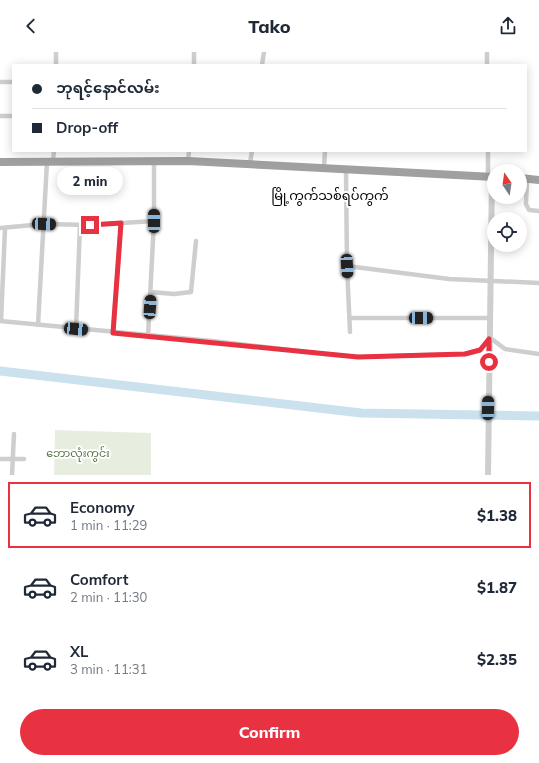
<!DOCTYPE html>
<html lang="en">
<head>
<meta charset="utf-8">
<style>
	:root { --surface:#fff; --page:#f2f2f3; --text:#1f2937; --muted:#747a83; --line:#e0e1e3; --accent:#e93241 }
	body { margin:0; font-family:Mulish,"Noto Sans Myanmar",sans-serif; background:var(--page); color:var(--text); height:100vh; display:flex; flex-direction:column; font-size:15px; white-space:nowrap }
	* { box-sizing:border-box; margin:0 }
	p { font-size:13px; color:var(--muted) }
	.icon { flex:none; width:22px; height:22px; fill:none; stroke:currentColor; stroke-width:2; stroke-linecap:round; stroke-linejoin:round }
	.map { position:relative; height:423px; overflow:hidden }
	.drawer { display:flex; flex-direction:column; background:var(--surface); flex:1 }
	.drawer>* { flex:none }
	.top-card { position:absolute; left:12px; top:12px; width:515px; height:88px; border-radius:0px; box-shadow:0 2px 10px #0003; display:grid; align-content:center; height:88px; padding:0 20px; background:var(--surface) }
	.needle { width:26px; rotate:347deg }
	.fabs { position:absolute; left:487px; top:112px; display:grid; gap:8px }
	.fabs a { display:grid; place-items:center; width:40px; height:40px; border-radius:50%; background:var(--surface); box-shadow:0 2px 10px #0003; font-size:20px }
	.end { position:absolute; width:18px; height:18px; margin:-9px; border:5px solid #e93241; background:#fff; box-shadow:0 0 0 2px #fff }
	.from { border-radius:50% }
	.bubble { position:absolute; height:28px; border-radius:14px; background:var(--surface); box-shadow:0 2px 10px #0003; font-size:13px; font-weight:800; line-height:28px; text-align:center }
	.car { position:absolute; width:12px; height:24px; margin:-12px -6px; border-radius:5px; box-shadow:0 0 3px 1px #0007; background:linear-gradient(#222 24%,#8ab4d8 0 40%,#222 0 76%,#8ab4d8 0 86%,#222 0) }
	.top-card b { display:flex; align-items:center; gap:14px; height:38px; font-size:15px }
	.top-card b+b { border-top:1px solid var(--line) }
	.top-card i { width:10px; height:10px; background:var(--text) }
	ul { padding:7px 0 0; list-style:none }
	li { display:flex; align-items:center; gap:12px; height:66px; margin:0 8px 6px; padding:0 12px; border:2px solid transparent; border-radius:0px }
	li div { flex:1 }
	li b { display:block; font-size:15px }
	li em { font-style:normal; font-weight:800 }
	li.active { border-color:var(--accent) }
	li>.icon { width:36px; height:36px; stroke-width:1.5 }
	.button { display:flex; gap:8px; margin-top:auto; padding:8px 20px }
	.button a { flex:1; height:46px; border-radius:24px; background:var(--accent); color:#fff; font-size:16px; font-weight:800; line-height:46px; text-align:center }
	header { display:flex; justify-content:space-between; align-items:center; height:52px; padding:0 20px; background:var(--surface); font-size:18px; font-weight:800 }
	.map>svg:first-child { display:block }
	.green { fill:#e7eedf }
	.lines { fill:none; stroke-linecap:round; stroke-linejoin:round }
	.river { stroke:#cbe1ee; stroke-width:9 }
	.minor { stroke:#cecece; stroke-width:4.5 }
	.tertiary { stroke:#cecece; stroke-width:6 }
	.trunk { stroke:#a0a0a0; stroke-width:8 }
	.route { stroke:#e93241; stroke-width:5 }
	.labels { text-anchor:middle; stroke-width:4; stroke-linejoin:round; paint-order:stroke }
	.park-label { font-size:11px; fill:#546e3d; stroke:#fff }
	.quarter-label { font-size:13px; fill:#000; stroke:#fff }
</style>
</head>
<body>
<header><svg class="icon" aria-label="back" viewBox="0 0 24 24"><path d="M15 5l-7 7 7 7"/></svg>Tako<svg class="icon" aria-label="share" viewBox="0 0 24 24"><path d="M12 15V3M7 8l5-5 5 5M5 13v7h14v-7"/></svg></header>
<div class="map">
<svg width="539" height="423" viewBox="0 0 539 423">
	<rect width="100%" height="100%" fill="#fff"/>
	<polygon class="green" points="55,378 151,381 151,423 54,423"/>
	<g class="lines">
		<polyline class="river" points="0,319 361,361 539,364"/>
		<g class="minor">
			<polyline points="487,0 487,13"/>
			<polyline points="56,13 56,0"/>
			<polyline points="194,13 194,0"/>
			<polyline points="262,13 264,0"/>
			<polyline points="0,30 13,30"/>
			<polyline points="0,64 13,64"/>
			<polyline points="488,99 488,124"/>
			<polyline points="53,109 54,99"/>
			<polyline points="188,109 189,99"/>
			<polyline points="250,111 252,99"/>
			<polyline points="324,115 325,99"/>
			<polyline points="346,117 347,214 350,280"/>
			<polyline points="527,127 526,152 529,158 539,159"/>
			<polyline points="0,176 44,172 90,173 154,169"/>
			<polyline points="347,214 449,227 539,231"/>
			<polyline points="151,240 174,242 191,240 196,189"/>
			<polyline points="349,266 490,266"/>
			<polyline points="0,269 212,289 325,302 358,305 465,302 481,298 489,287"/>
			<polyline points="1,269 5,177"/>
			<polyline points="38,273 47,110"/>
			<polyline points="76,277 80,173"/>
			<polyline points="113,281 121,171"/>
			<polyline points="148,284 154,169 154,108"/>
			<polyline points="489,285 505,297 539,302"/>
			<polyline points="0,407 24,407"/>
			<polyline points="12,423 14,382"/>
		</g>
		<polyline class="tertiary" points="488,423 492,124"/>
		<g class="trunk">
			<polyline points="0,110 188,109 494,125"/>
			<polyline points="520,126 539,128"/>
		</g>
	</g>
	<g class="lines">
		<polyline class="route" points="90,173 121,171 113,281 358,305 465,302 480,298 489,287 489,310"/>
	</g>
	<g class="labels">
		<g class="park-label">
			<text x="78" y="405">ဘောလုံးကွင်း</text>
		</g>
		<g class="quarter-label">
			<text x="330" y="148">မြို့ကွက်သစ်ရပ်ကွက်</text>
		</g>
	</g>
</svg>
<div class="fabs">
<a><svg class="needle" viewBox="-14 -14 28 28"><path d="M0-13l5 13h-10z" fill="#e53935"/><path d="M0 13l5-13h-10z" fill="#747a83"/></svg></a>
<a><svg class="icon" aria-label="locate" viewBox="0 0 24 24"><circle cx="12" cy="12" r="6"/><path d="M12 2v4M12 18v4M2 12h4M18 12h4"/></svg></a>
</div>
<i class="end from" style="left:489px;top:310px"></i>
<i class="end" style="left:90px;top:173px"></i>
<div class="bubble" style="left:57px;top:115px;width:66px">2 min</div>
<i class="car" style="left:154px;top:169px;rotate:0deg"></i>
<i class="car" style="left:44px;top:172px;rotate:92deg"></i>
<i class="car" style="left:347px;top:214px;rotate:177deg"></i>
<i class="car" style="left:150px;top:255px;rotate:4deg"></i>
<i class="car" style="left:421px;top:266px;rotate:90deg"></i>
<i class="car" style="left:76px;top:277px;rotate:96deg"></i>
<i class="car" style="left:488px;top:356px;rotate:1deg"></i>
<div class="top-card">
<b><i class="from"></i>ဘုရင့်နောင်လမ်း</b>
<b><i></i>Drop-off</b>
</div>
</div>
<section class="drawer">
<ul>
<li class="active"><svg class="icon" aria-label="car" viewBox="0 0 24 24"><path d="M5 17H2v-5l4-1 3-4h7l3 4 3 1v5h-3M9 17h6M6 11h13"/><circle cx="7" cy="17" r="2"/><circle cx="17" cy="17" r="2"/></svg><div><b>Economy</b><p>1 min · 11:29</p></div><em>$1.38</em></li>
<li><svg class="icon" aria-label="car" viewBox="0 0 24 24"><path d="M5 17H2v-5l4-1 3-4h7l3 4 3 1v5h-3M9 17h6M6 11h13"/><circle cx="7" cy="17" r="2"/><circle cx="17" cy="17" r="2"/></svg><div><b>Comfort</b><p>2 min · 11:30</p></div><em>$1.87</em></li>
<li><svg class="icon" aria-label="car" viewBox="0 0 24 24"><path d="M5 17H2v-5l4-1 3-4h7l3 4 3 1v5h-3M9 17h6M6 11h13"/><circle cx="7" cy="17" r="2"/><circle cx="17" cy="17" r="2"/></svg><div><b>XL</b><p>3 min · 11:31</p></div><em>$2.35</em></li>
</ul>
<div class="button"><a>Confirm</a></div>
</section>
</body>
</html>
